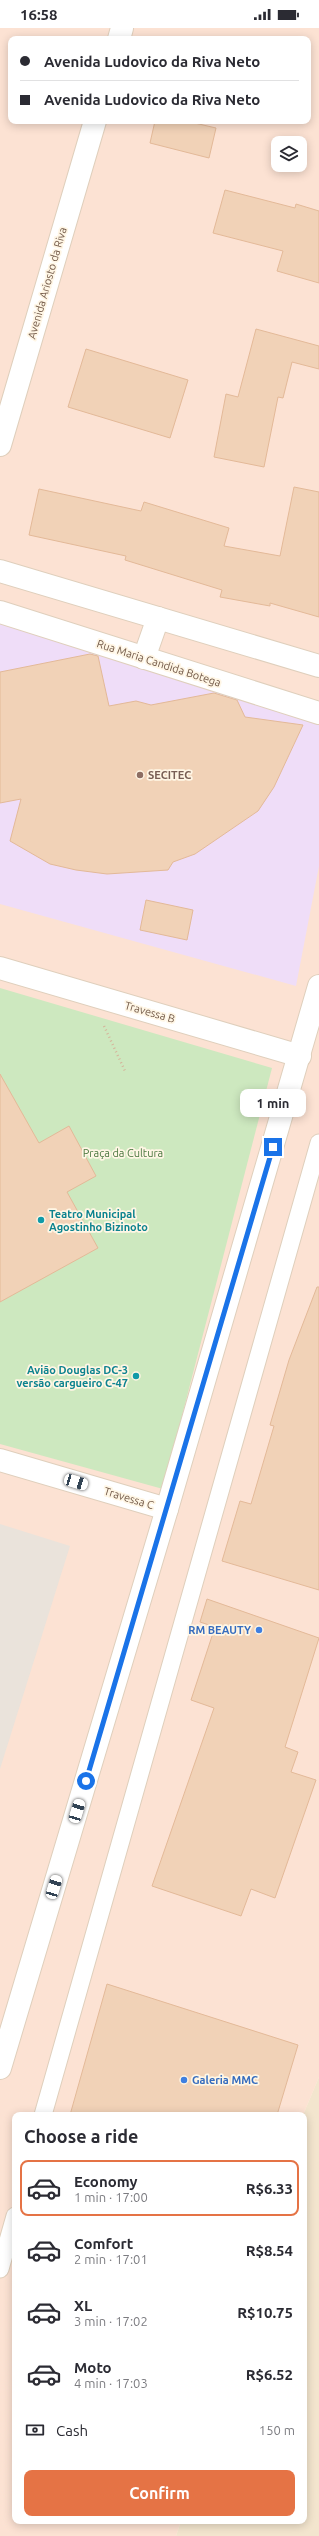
<!DOCTYPE html>
<html lang="en">
<head>
<meta charset="utf-8">
<style>
	:root { --surface:#fff; --page:#f7f7f7; --text:#2b2b33; --muted:#7c7c81; --line:#e1e1e2; --accent:#e57345 }
	body { margin:0; font-family:Ubuntu,sans-serif; background:var(--page); color:var(--text); height:100vh; display:flex; flex-direction:column; font-size:15px; white-space:nowrap }
	* { box-sizing:border-box; margin:0 }
	p { font-size:13px; color:var(--muted) }
	.icon { flex:none; width:22px; height:22px; fill:none; stroke:currentColor; stroke-width:2; stroke-linecap:round; stroke-linejoin:round }
	.map { position:relative; flex:1; overflow:hidden }
	.drawer { position:absolute; left:12px; top:2084px; width:295px; height:412px; display:flex; flex-direction:column; background:var(--surface); border-radius:8px; box-shadow:0 2px 10px #0003 }
	.drawer>* { flex:none }
	.top-card { position:absolute; left:8px; top:8px; width:303px; height:88px; border-radius:8px; box-shadow:0 2px 10px #0003; display:grid; align-content:center; height:88px; padding:0 12px; background:var(--surface) }
	.controls { position:absolute; left:271px; top:108px; display:grid; gap:8px }
	.controls a { display:grid; place-items:center; width:36px; height:36px; border-radius:8px; background:var(--surface); box-shadow:0 2px 10px #0003; font-size:20px }
	.end { position:absolute; width:18px; height:18px; margin:-9px; border:5px solid #1a73e8; background:#fff; box-shadow:0 0 0 2px #fff }
	.from { border-radius:50% }
	.bubble { position:absolute; height:28px; border-radius:8px; background:var(--surface); box-shadow:0 2px 10px #0003; font-size:13px; font-weight:700; line-height:28px; text-align:center }
	.car { position:absolute; width:12px; height:24px; margin:-12px -6px; border-radius:5px; box-shadow:0 0 3px 1px #0007; background:linear-gradient(#fff 24%,#345 0 40%,#fff 0 76%,#345 0 86%,#fff 0) }
	.top-card b { display:flex; align-items:center; gap:14px; height:38px; font-size:15px }
	.top-card b+b { border-top:1px solid var(--line) }
	.top-card i { width:10px; height:10px; background:var(--text) }
	ul { padding:0; list-style:none }
	li { display:flex; align-items:center; gap:12px; height:56px; margin:0 8px 6px; padding:0 4px; border:2px solid transparent; border-radius:8px }
	li div { flex:1 }
	li b { display:block; font-size:15px }
	li em { font-style:normal; font-weight:700 }
	li.selected { border-color:var(--accent) }
	li>.icon { width:36px; height:36px; stroke-width:1.5 }
	h2 { padding:0 12px; font-size:18px; line-height:48px }
	.pay { display:flex; align-items:center; gap:10px; height:44px; padding:0 12px; font-size:15px }
	.pay p { margin-inline-start:auto }
	.button { display:flex; gap:8px; margin-top:auto; padding:8px 12px }
	.button a { flex:1; height:46px; border-radius:8px; background:var(--accent); color:#fff; font-size:16px; font-weight:700; line-height:46px; text-align:center }
	.status { display:flex; justify-content:space-between; align-items:center; height:28px; padding:0 20px; background:var(--surface); direction:ltr }
	.status svg { height:11px; fill:currentColor }
	.map>svg:first-child { display:block }
	.residential { fill:#f3e5ce }
	.commercial { fill:#fce2d3; fill-rule:evenodd }
	.industrial { fill:#eae3db }
	.education { fill:#efddf8 }
	.green { fill:#cde8bf }
	.building { fill:#f1d2b7; stroke:#e3b998 }
	.lines { fill:none; stroke-linecap:round; stroke-linejoin:round }
	.pedestrian-casing { stroke:#dfcfbc; stroke-width:19 }
	.minor-casing { stroke:#dfcfbc; stroke-width:24 }
	.tertiary-casing { stroke:#dfcfbc; stroke-width:24 }
	.path { stroke:#d5b59b; stroke-width:2.5; stroke-dasharray:1 3; stroke-linecap:butt }
	.pedestrian { stroke:#fff; stroke-width:17 }
	.minor { stroke:#fff; stroke-width:22 }
	.tertiary { stroke:#fff; stroke-width:22 }
	.route { stroke:#1a73e8; stroke-width:5 }
	.education-dot { fill:#8d6e63; stroke:#fff6e5; stroke-width:1.5 }
	.culture-dot { fill:#0f9aa8; stroke:#fff6e5; stroke-width:1.5 }
	.shop-dot { fill:#3f7fe0; stroke:#fff6e5; stroke-width:1.5 }
	.labels { text-anchor:middle; stroke-width:3.5; stroke-linejoin:round; paint-order:stroke }
	.street-label { font-size:11px; fill:#725948; stroke:#fff6e5 }
	.education-label { font-size:11px; font-weight:bold; fill:#785e54; stroke:#fff6e5; text-anchor:start }
	.park-label { font-size:11px; fill:#4c7840; stroke:#fff6e5 }
	.culture-label { font-size:11px; font-weight:bold; fill:#0d838f; stroke:#fff6e5; text-anchor:start }
	.shop-label { font-size:11px; font-weight:bold; fill:#366cbe; stroke:#fff6e5; text-anchor:end }
</style>
</head>
<body>
<div class="status"><b>16:58</b><svg viewBox="0 0 49 12"><path d="M0 12V9h3v3zM5 12V6h3v6zM10 12V3h3v9zM15 12V0h3v12zM26 1h20v11H26zM47 4h2v5h-2z"/></svg></div>
<div class="map">
<svg width="319" height="2508" viewBox="0 0 319 2508">
	<rect width="100%" height="100%" fill="#fcf3df"/>
	<polygon class="residential" points="319,2049 319,2508 176,2508 181,2493 304,2493 303,2087"/>
	<path class="commercial" d="M0,0h319v2049l-16,38h-288v406h166l-5,15h-176zM11,11h297v82h-297zM278,115h22v22h-22z"/>
	<polygon class="industrial" points="0,1496 70,1518 0,1741"/>
	<polygon class="education" points="0,596 319,694 319,838 296,958 0,876"/>
	<polygon class="green" points="0,960 272,1040 163,1461 0,1416"/>
	<g class="building">
		<polygon points="155,93 186,93 216,100 209,130 150,115"/>
		<polygon points="225,162 295,180 296,176 319,183 319,255 277,243 283,223 213,205"/>
		<polygon points="256,301 319,318 319,341 292,334 283,370 278,369 264,439 214,429 226,366 238,369"/>
		<polygon points="86,321 188,352 170,410 68,379"/>
		<polygon points="294,459 319,464 319,589 270,575 270,578 220,569 222,562 125,532 126,528 29,507 39,461 141,483 144,474 229,500 224,518 280,528"/>
		<polygon points="90,626 98,628 109,678 136,673 151,677 214,665 237,672 245,689 303,697 274,759 258,783 195,826 173,834 168,842 107,846 76,842 50,836 10,813 21,771 0,775 0,644"/>
		<polygon points="146,872 193,882 187,912 140,902"/>
		<polygon points="0,1046 39,1115 69,1098 96,1148 67,1164 98,1220 0,1274"/>
		<polygon points="317,1259 319,1259 319,1562 222,1533 240,1473 251,1476 274,1398 270,1397 289,1332"/>
		<polygon points="207,1571 319,1610 285,1719 298,1724 291,1744 316,1752 275,1870 251,1861 241,1888 152,1858 214,1680 191,1672 215,1599 200,1594"/>
		<polygon points="107,1956 298,2017 277,2087 70,2087"/>
	</g>
	<g class="lines">
		<g class="pedestrian-casing">
			<g id="pedestrian">
				<polyline points="43,2087 319,1115"/>
				<polyline points="0,2241 15,2188"/>
			</g>
		</g>
		<g class="minor-casing">
			<g id="minor">
				<polyline points="0,543 319,638"/>
				<polyline points="0,584 319,685"/>
				<polyline points="144,630 158,590"/>
				<polyline points="0,940 300,1028"/>
				<polyline points="0,1432 167,1481"/>
			</g>
		</g>
		<g class="tertiary-casing">
			<g id="tertiary">
				<polyline points="119,11 122,0"/>
				<polyline points="0,417 95,93"/>
				<polyline points="0,2040 167,1481 319,958"/>
			</g>
		</g>
		<polyline class="path" points="104,998 125,1043"/>
		<use href="#pedestrian" class="pedestrian"/>
		<use href="#minor" class="minor"/>
		<use href="#tertiary" class="tertiary"/>
	</g>
	<g class="lines">
		<polyline class="route" points="86,1753 273,1119"/>
	</g>
	<circle class="education-dot" cx="140" cy="747" r="4"/>
	<g class="culture-dot">
		<circle cx="41" cy="1192" r="4"/>
		<circle cx="136" cy="1348" r="4"/>
	</g>
	<g class="shop-dot">
		<circle cx="259" cy="1602" r="4"/>
		<circle cx="184" cy="2052" r="4"/>
	</g>
	<g class="labels">
		<g class="street-label">
			<text transform="translate(47 255) rotate(-74)" y="4">Avenida Ariosto da Riva</text>
			<text transform="translate(159 635) rotate(18)" y="4">Rua Maria Candida Botega</text>
			<text transform="translate(150 984) rotate(16)" y="4">Travessa B</text>
			<text transform="translate(129 1470) rotate(17)" y="4">Travessa C</text>
		</g>
		<g class="education-label">
			<text x="148" y="751">SECITEC</text>
		</g>
		<g class="park-label">
			<text x="123" y="1129">Praça da Cultura</text>
		</g>
		<g class="culture-label">
			<text x="49" y="1190">Teatro Municipal<tspan x="49" dy="13">Agostinho Bizinoto</tspan></text>
			<text x="128" y="1346" text-anchor="end">Avião Douglas DC-3<tspan x="128" dy="13">versão cargueiro C-47</tspan></text>
		</g>
		<g class="shop-label">
			<text x="251" y="1606">RM BEAUTY</text>
			<text x="192" y="2056" text-anchor="start">Galeria MMC</text>
		</g>
	</g>
</svg>
<div class="controls">
<a><svg class="icon" aria-label="layers" viewBox="0 0 24 24"><path d="M12 4l9 5-9 5-9-5zM3 14l9 5 9-5"/></svg></a>
</div>
<i class="end from" style="left:86px;top:1753px"></i>
<i class="end" style="left:273px;top:1119px"></i>
<div class="bubble" style="left:240px;top:1061px;width:66px">1 min</div>
<i class="car" style="left:76px;top:1454px;rotate:107deg"></i>
<i class="car" style="left:77px;top:1783px;rotate:17deg"></i>
<i class="car" style="left:54px;top:1859px;rotate:17deg"></i>
<div class="top-card">
<b><i class="from"></i>Avenida Ludovico da Riva Neto</b>
<b><i></i>Avenida Ludovico da Riva Neto</b>
</div>
<section class="drawer">
<h2>Choose a ride</h2>
<ul>
<li class="selected"><svg class="icon" aria-label="car" viewBox="0 0 24 24"><path d="M5 17H2v-5l4-1 3-4h7l3 4 3 1v5h-3M9 17h6M6 11h13"/><circle cx="7" cy="17" r="2"/><circle cx="17" cy="17" r="2"/></svg><div><b>Economy</b><p>1 min · 17:00</p></div><em>R$6.33</em></li>
<li><svg class="icon" aria-label="car" viewBox="0 0 24 24"><path d="M5 17H2v-5l4-1 3-4h7l3 4 3 1v5h-3M9 17h6M6 11h13"/><circle cx="7" cy="17" r="2"/><circle cx="17" cy="17" r="2"/></svg><div><b>Comfort</b><p>2 min · 17:01</p></div><em>R$8.54</em></li>
<li><svg class="icon" aria-label="car" viewBox="0 0 24 24"><path d="M5 17H2v-5l4-1 3-4h7l3 4 3 1v5h-3M9 17h6M6 11h13"/><circle cx="7" cy="17" r="2"/><circle cx="17" cy="17" r="2"/></svg><div><b>XL</b><p>3 min · 17:02</p></div><em>R$10.75</em></li>
<li><svg class="icon" aria-label="car" viewBox="0 0 24 24"><path d="M5 17H2v-5l4-1 3-4h7l3 4 3 1v5h-3M9 17h6M6 11h13"/><circle cx="7" cy="17" r="2"/><circle cx="17" cy="17" r="2"/></svg><div><b>Moto</b><p>4 min · 17:03</p></div><em>R$6.52</em></li>
</ul>
<div class="pay"><svg class="icon" aria-label="cash" viewBox="0 0 24 24"><path d="M3 7h18v10H3z"/><circle cx="12" cy="12" r="2"/></svg>Cash<p>150 m</p></div>
<div class="button"><a>Confirm</a></div>
</section>
</div>
</body>
</html>
